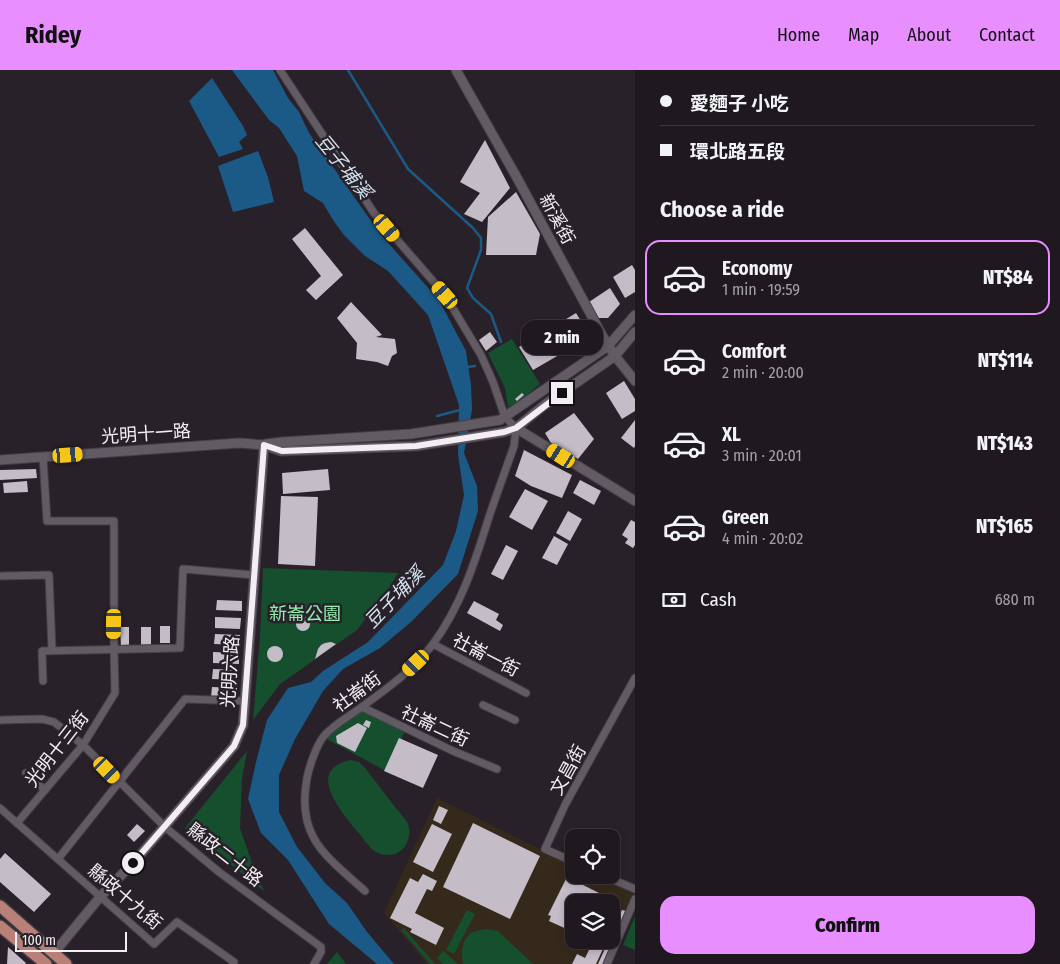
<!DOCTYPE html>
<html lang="en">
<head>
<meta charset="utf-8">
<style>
	:root { --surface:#1f191f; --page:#272228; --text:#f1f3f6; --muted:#a1a0a4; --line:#3c383d; --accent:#e88eff }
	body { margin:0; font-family:"Fira Sans Condensed","Noto Sans TC",sans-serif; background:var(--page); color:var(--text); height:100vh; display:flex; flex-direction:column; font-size:19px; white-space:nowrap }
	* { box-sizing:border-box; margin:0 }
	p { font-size:16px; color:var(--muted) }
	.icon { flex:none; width:28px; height:28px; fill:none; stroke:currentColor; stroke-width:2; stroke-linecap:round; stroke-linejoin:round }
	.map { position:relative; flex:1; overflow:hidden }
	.drawer { display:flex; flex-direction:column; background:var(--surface); width:425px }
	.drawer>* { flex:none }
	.banner { display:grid; align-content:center; height:110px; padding:0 25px; background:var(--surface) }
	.tools { position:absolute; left:565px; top:759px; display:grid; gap:10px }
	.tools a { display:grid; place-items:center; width:55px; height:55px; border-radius:10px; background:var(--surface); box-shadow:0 2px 8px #0003,0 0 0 1px var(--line); font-size:25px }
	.scale { position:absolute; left:15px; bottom:12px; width:112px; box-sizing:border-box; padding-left:5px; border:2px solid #f3eef4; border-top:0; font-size:14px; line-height:18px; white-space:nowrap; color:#f3eef4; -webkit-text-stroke:4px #292129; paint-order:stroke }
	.end { position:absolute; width:22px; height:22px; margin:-11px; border:6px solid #f3eef4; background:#111; box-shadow:0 0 0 2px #111 }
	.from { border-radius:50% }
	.bubble { position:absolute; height:35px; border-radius:15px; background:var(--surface); box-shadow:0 2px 8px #0003,0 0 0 1px var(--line); font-size:16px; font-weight:800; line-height:35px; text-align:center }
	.car { position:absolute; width:15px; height:30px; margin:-15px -8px; border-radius:6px; box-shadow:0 0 4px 1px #0007; background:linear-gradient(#f5c518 24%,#345 0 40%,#f5c518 0 76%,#345 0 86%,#f5c518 0) }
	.banner b { display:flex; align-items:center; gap:18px; height:48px; font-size:19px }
	.banner b+b { border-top:1px solid var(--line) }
	.banner i { width:12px; height:12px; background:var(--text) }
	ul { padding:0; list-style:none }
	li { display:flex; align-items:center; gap:15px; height:75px; margin:0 10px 8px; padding:0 15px; border:2px solid transparent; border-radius:15px }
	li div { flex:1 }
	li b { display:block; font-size:19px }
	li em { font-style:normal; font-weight:800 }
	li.on { border-color:var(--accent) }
	li>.icon { width:45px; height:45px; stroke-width:1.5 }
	h2 { padding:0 25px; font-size:22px; line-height:60px }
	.pay { display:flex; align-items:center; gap:12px; height:55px; padding:0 25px; font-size:19px }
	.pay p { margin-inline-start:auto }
	.cta { display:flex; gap:10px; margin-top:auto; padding:10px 25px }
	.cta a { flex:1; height:58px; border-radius:15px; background:var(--accent); color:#111; font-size:20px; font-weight:800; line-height:58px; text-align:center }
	header { display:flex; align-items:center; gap:30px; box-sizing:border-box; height:70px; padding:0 25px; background:var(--accent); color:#111 }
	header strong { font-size:24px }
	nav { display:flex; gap:28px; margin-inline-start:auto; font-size:18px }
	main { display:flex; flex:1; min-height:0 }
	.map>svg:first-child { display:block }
	.education { fill:#35291b; fill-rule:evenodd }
	.green { fill:#164f2d }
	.water { fill:#1b5986 }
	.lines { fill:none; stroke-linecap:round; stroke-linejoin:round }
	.stream { stroke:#1b5986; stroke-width:2.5 }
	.building { fill:#c4bdc8 }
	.minor-casing { stroke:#433d44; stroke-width:9 }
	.tertiary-casing { stroke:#433d44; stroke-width:11 }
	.primary-casing { stroke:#433d44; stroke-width:14 }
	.minor { stroke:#635b64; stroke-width:7 }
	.tertiary { stroke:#635b64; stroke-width:9 }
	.primary { stroke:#b98077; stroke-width:11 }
	.route { stroke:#f3eef4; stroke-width:6 }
	.labels { text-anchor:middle; stroke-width:5; stroke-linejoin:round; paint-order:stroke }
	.street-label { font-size:18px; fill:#f3eef4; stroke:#292129 }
	.park-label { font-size:18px; fill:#90eeaf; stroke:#292129 }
	.water-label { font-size:19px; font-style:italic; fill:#d2e2f0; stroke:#292129 }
</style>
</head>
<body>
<header>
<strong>Ridey</strong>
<nav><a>Home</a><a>Map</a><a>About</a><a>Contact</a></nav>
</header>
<main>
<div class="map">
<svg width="635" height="894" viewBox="0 0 635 894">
	<rect width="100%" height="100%" fill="#292129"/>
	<path class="education" d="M437,728l137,68v9h19l41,19 -29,70h-178l-43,-51zM574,832h37v38h-37z"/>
	<g class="green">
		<polygon points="512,269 540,314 518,332 508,337 505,318 488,283"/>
		<polygon points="263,498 398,503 389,518 357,560 280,614 253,650 260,567"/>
		<polygon points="362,637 406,659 386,701 323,667"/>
		<polygon points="247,681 242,709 240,758 256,805 265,822 185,758"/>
		<path d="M351,690l8,2 6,6c10,13 20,26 30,39 4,5 9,10 12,15 6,11 0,28 -12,32 -7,2 -16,1 -22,-4 -6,-5 -11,-14 -17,-20 -16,-20 -51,-61 -5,-70z"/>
		<polygon points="467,840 475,844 454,884 446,880"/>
		<polygon points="635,846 635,880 623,875"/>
		<polygon points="404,858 435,894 430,894 401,860"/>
		<path d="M486,859l12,2 35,33h-70c-2,-10 -2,-23 7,-30 4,-3 11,-4 16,-5z"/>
		<polygon points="443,881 458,894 443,894 437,888"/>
		<polygon points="337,882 346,894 327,894"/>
	</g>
	<g class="water">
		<polygon points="232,0 273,0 288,28 299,42 309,63 381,165 439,230 466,281 471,315 472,340 464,383 477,416 478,441 458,504 412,551 380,578 343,599 323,621 295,669 279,705 279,742 297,777 325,813 347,833 367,862 394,894 377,894 329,854 288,790 261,763 248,729 256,692 267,650 288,618 311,612 323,601 368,572 443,495 456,461 464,425 458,384 459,335 428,245 388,201 365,186 344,165 333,150 323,133 304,121 297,86 279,58 269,50"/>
		<polygon points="212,8 243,56 247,65 239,72 243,79 219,87 189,31"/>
		<polygon points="258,81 268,107 274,132 233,142 218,96"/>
	</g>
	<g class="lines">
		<g class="stream">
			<polyline points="348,0 408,99 473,158 481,168 481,180 467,218 473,228 491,244 501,272"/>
			<polyline points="467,297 475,296"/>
			<polyline points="437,346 460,340"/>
		</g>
	</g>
	<g class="building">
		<polygon points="485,70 510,118 482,152 464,144 480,123 460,112"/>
		<polygon points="516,122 540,164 536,185 486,185 488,147"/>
		<polygon points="305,158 343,205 316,230 306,220 321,206 292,169"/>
		<polygon points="632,195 635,200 635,222 625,228 613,207"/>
		<polygon points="610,218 620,234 608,248 598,248 589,232"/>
		<polygon points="351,232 382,265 376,267 395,269 397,283 392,286 388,296 377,292 356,289 357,273 337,248"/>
		<polygon points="576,243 590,266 564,282 550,259"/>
		<polygon points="490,262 497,272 486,281 479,270"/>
		<polygon points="545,262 559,285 533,300 519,277"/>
		<polygon points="624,311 635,329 635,341 622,349 606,323"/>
		<polygon points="522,323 524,325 517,331 515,329"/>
		<polygon points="574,343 594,369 578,389 551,373 545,363"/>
		<polygon points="635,350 635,376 634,378 621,368"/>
		<polygon points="524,380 572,405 562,428 531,416 515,406"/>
		<polygon points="36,399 37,408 0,410 0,400"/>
		<polygon points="328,399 330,420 283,424 282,403"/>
		<polygon points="580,410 601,421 594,435 573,423"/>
		<polygon points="27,411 28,422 4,423 3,413"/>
		<polygon points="525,419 548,431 532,460 509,447"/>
		<polygon points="281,426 318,427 315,496 278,494"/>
		<polygon points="568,441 582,449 570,471 556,463"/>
		<polygon points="631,450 635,452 635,475 633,478 625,473 628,469 622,465"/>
		<polygon points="554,466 568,474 557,495 542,488"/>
		<polygon points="506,475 518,481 503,510 491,504"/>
		<polygon points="217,530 242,531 242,541 216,540"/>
		<polygon points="474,531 499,544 496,550 503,555 500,561 467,543"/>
		<circle cx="303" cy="554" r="7"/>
		<polygon points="215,547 241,548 240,559 215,558"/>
		<rect x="160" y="556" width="10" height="17"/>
		<polygon points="120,557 129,557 129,576 121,576"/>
		<rect x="141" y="557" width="10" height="18"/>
		<polygon points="215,564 240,565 240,575 214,574"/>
		<polygon points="331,572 336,574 315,589 318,579 321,575 325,573"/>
		<circle cx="275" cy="584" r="8"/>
		<polygon points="213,582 239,583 239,594 213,593"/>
		<polygon points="213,599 238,600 238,610 212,609"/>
		<polygon points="212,617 237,618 237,628 211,627"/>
		<polygon points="366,650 371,652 369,658 363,655"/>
		<polygon points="358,653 367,658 355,682 337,673 336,666"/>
		<polygon points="399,668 438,685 423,718 384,701"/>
		<polygon points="439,736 448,740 441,754 433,750"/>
		<polygon points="473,753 540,786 510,849 443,817"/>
		<polygon points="137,754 145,761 134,772 127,765"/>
		<polygon points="432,754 452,764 433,802 413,792"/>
		<polygon points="5,783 51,824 34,842 0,812 0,789"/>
		<polygon points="423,804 437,811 432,821 427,819 415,843 444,858 436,875 410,862 412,859 390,848 410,808 418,812"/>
		<polygon points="567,807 603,825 601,829 609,832 574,832 574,859 572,858 571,861 549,851 551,846 548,845"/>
		<polygon points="611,834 621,838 611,861"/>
		<polygon points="622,840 626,841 603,894 598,894 609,870 611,870 611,865"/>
		<polygon points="594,870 607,870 596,894 572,894 577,884 585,888"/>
		<polygon points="8,877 26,893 25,894 7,894"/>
	</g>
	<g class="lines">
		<g class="minor-casing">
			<g id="minor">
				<path d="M280,0l94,143 71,82 36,60 12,27 12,35 11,11 -2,18c-8,23 -17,47 -25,71 -14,45 -28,89 -56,127 -19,25 -45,44 -70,62 -13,10 -29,18 -39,30 -7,8 -15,31 -17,42 -11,59 18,77 58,113"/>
				<polyline points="0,506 49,505 52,580"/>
				<polyline points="433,574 526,623"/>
				<polyline points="43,611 42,581 180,578 183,499 254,505"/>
				<polyline points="483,635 515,650"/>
				<polyline points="362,637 453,681 497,699"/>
				<polyline points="0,650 42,649 54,652 83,675 165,757 219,802 321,877 321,882 314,894"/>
				<polyline points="26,703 45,720"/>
				<polyline points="0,738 154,874 177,852 234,892 233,894"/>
				<polyline points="17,753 83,675 115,623 114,579 114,451 47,451 43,387"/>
				<polyline points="58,789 185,629 245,631"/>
				<polyline points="574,792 545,779 565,735 635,608"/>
				<polyline points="602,805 635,819"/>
				<polyline points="607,894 635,829"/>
			</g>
		</g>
		<g class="tertiary-casing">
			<g id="tertiary">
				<polyline points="456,0 516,106 603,267 615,286 635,311"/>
				<polyline points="516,358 635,431"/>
				<polyline points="266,374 282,372 411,364 500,350 608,276 635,245"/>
				<polyline points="0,390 239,373 264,375 281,381 416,376 504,362 516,358 547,333 615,286 635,262"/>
				<polyline points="54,883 100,827 133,793 234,676 243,655 245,631 264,375"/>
			</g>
		</g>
		<g class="primary-casing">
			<g id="primary">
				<polyline points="0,836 66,894"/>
				<polyline points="0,856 46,894"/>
			</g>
		</g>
		<use href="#minor" class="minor"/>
		<use href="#tertiary" class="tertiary"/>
		<use href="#primary" class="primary"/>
	</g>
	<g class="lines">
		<polyline class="route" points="133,793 234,676 243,655 264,375 282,381 416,376 504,362 516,358 562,323"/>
	</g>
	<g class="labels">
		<g class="street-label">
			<text transform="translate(557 149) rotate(62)" y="6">新溪街</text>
			<text transform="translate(146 364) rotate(-4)" y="6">光明十一路</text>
			<text transform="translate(486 585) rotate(27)" y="6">社崙一街</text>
			<text transform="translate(230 602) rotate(-86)" y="6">光明六路</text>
			<text transform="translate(357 622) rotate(-36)" y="6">社崙街</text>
			<text transform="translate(435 656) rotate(25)" y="6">社崙二街</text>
			<text transform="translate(57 679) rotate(-52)" y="6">光明十三街</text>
			<text transform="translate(568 700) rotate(-61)" y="6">文昌街</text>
			<text transform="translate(225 785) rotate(38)" y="6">縣政二十路</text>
			<text transform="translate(125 827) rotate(40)" y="6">縣政十九街</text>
		</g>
		<g class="park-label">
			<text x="305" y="550">新崙公園</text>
		</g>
		<g class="water-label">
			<text transform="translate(344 96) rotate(51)" y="7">豆子埔溪</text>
			<text transform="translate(394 527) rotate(-46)" y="7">豆子埔溪</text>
		</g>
	</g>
</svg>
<div class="tools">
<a><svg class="icon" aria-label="locate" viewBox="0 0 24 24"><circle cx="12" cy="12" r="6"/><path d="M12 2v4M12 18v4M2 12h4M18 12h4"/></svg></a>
<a><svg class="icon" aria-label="layers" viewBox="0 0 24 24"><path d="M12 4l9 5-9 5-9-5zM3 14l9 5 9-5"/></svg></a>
</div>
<div class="scale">100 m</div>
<i class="end from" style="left:133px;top:793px"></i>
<i class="end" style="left:562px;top:323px"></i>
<div class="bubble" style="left:521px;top:250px;width:82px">2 min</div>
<i class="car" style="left:387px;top:158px;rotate:139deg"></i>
<i class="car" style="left:445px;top:225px;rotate:319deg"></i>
<i class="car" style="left:68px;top:385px;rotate:86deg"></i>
<i class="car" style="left:561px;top:386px;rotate:302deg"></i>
<i class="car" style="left:114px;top:554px;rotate:181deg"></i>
<i class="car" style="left:416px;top:593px;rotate:226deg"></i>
<i class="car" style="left:107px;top:700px;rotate:136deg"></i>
</div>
<section class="drawer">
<div class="banner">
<b><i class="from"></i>愛麵子 小吃</b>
<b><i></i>環北路五段</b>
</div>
<h2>Choose a ride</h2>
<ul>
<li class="on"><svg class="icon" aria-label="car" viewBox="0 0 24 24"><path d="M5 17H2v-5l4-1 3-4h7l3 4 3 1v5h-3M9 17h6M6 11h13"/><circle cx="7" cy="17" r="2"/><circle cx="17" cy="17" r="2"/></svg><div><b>Economy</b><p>1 min · 19:59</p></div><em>NT$84</em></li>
<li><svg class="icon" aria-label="car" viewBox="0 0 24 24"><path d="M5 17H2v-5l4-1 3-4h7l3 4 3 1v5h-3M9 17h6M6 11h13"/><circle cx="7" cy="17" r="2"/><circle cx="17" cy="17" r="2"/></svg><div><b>Comfort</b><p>2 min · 20:00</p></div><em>NT$114</em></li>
<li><svg class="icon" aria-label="car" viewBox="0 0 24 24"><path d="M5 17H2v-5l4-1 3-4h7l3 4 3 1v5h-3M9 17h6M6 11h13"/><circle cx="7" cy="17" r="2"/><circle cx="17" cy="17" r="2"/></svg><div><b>XL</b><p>3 min · 20:01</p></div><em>NT$143</em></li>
<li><svg class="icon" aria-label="car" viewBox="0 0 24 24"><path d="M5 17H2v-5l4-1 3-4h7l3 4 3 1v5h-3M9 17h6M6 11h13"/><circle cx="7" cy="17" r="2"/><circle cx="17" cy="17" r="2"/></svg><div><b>Green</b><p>4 min · 20:02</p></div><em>NT$165</em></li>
</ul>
<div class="pay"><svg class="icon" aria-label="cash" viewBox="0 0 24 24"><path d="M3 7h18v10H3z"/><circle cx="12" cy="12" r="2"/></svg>Cash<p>680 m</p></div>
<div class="cta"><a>Confirm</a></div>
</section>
</main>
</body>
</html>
